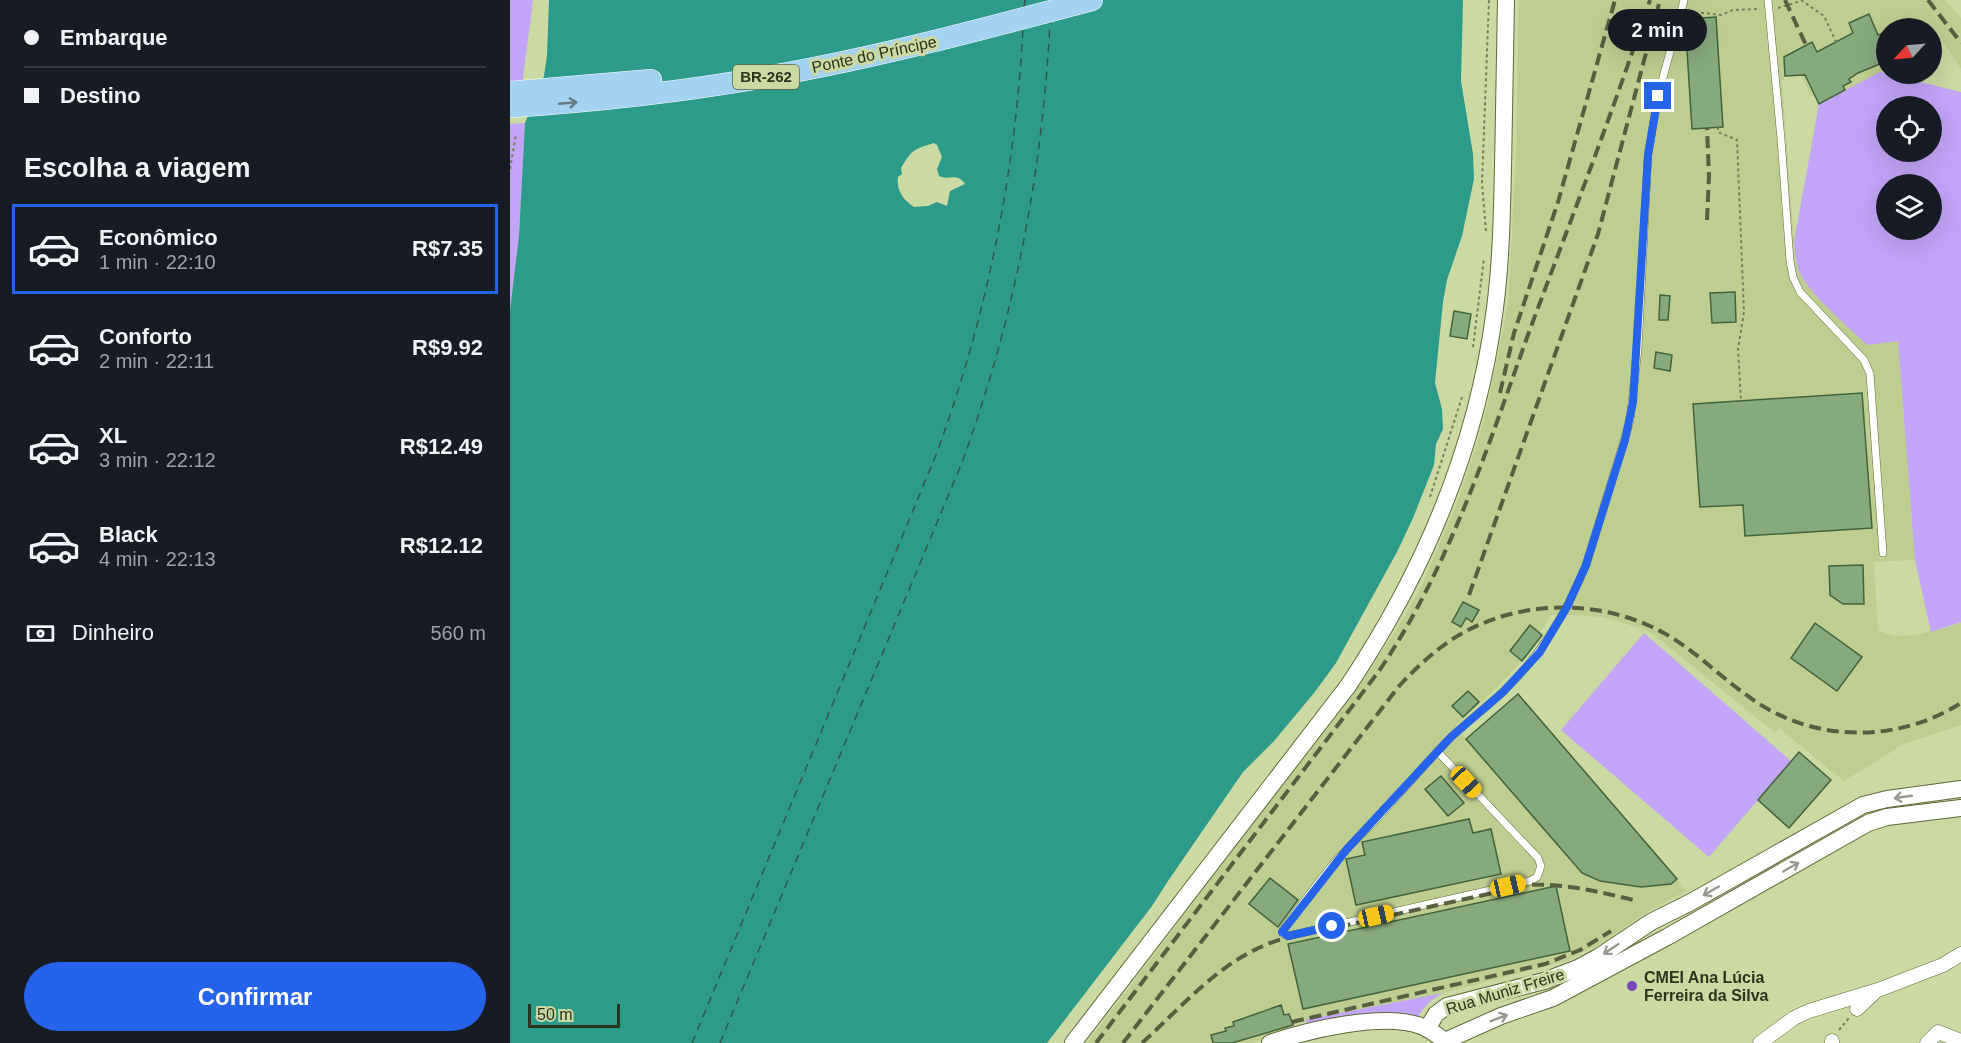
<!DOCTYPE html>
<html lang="pt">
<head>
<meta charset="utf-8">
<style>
	:root { --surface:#171b24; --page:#20242c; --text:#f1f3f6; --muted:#9ea1a6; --line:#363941; --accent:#2563eb }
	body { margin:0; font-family:Arial,sans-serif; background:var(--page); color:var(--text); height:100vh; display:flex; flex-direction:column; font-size:22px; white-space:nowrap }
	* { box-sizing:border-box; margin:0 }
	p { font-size:20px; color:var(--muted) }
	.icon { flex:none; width:33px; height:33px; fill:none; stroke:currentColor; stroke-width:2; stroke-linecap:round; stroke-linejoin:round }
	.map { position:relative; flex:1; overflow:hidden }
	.details { display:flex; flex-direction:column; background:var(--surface); width:510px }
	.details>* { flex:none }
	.banner { display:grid; align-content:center; height:132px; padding:0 24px; background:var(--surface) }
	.needle { width:39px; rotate:244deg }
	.buttons { position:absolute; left:1366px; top:18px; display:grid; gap:12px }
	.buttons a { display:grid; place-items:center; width:66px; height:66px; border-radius:50%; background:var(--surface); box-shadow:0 6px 24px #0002; font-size:30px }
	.scale { position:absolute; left:18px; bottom:15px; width:92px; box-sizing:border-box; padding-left:6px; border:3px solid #2e331e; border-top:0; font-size:16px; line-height:21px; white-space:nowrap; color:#2e331e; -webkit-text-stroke:4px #cbd9a3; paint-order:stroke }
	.end { position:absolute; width:27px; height:27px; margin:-14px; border:8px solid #2563eb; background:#fff; box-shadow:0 0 0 3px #fff }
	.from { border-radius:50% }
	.bubble { position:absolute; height:42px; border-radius:21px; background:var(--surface); box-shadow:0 6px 24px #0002; font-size:20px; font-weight:700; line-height:42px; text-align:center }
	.car { position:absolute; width:18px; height:36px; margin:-18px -9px; border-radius:8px; box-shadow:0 0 4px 2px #0007; background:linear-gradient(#f5c518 24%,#345 0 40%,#f5c518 0 76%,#345 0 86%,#f5c518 0) }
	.banner b { display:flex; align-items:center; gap:21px; height:57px; font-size:22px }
	.banner b+b { border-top:2px solid var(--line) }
	.banner i { width:15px; height:15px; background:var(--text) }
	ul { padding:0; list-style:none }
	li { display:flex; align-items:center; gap:18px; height:90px; margin:0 12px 9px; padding:0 12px; border:3px solid transparent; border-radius:0px }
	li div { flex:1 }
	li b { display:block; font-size:22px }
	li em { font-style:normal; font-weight:700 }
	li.selected { border-color:var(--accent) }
	li>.icon { width:54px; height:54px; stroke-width:1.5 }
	h2 { padding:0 24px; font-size:27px; line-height:72px }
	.pay { display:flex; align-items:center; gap:15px; height:66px; padding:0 24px; font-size:22px }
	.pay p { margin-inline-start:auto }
	.primary-button { display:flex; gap:12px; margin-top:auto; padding:12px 24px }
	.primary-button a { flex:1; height:69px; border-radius:36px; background:var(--accent); color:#fff; font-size:24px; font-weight:700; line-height:69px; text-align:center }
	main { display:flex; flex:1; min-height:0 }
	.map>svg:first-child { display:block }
	.built { fill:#bece90 }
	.green { fill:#c2a4f8; fill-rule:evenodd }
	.water { fill:#2d9b8a; fill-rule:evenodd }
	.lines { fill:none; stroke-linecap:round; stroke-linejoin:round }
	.ferry { stroke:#33534d; stroke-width:1.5; stroke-dasharray:8 6; stroke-linecap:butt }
	.building { fill:#86a97e; stroke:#42633b; stroke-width:1.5 }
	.service-casing { stroke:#5e6a38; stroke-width:8 }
	.minor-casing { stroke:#5e6a38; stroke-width:15 }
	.tertiary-casing { stroke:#5e6a38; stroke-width:18 }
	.primary-casing { stroke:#fff; stroke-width:22 }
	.path { stroke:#757e5a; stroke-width:2; stroke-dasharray:3 3; stroke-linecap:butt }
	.service { stroke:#fff; stroke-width:7 }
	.minor { stroke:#fff; stroke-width:14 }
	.tertiary { stroke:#fff; stroke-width:16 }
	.primary { stroke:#a4d2f1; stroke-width:21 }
	.rail { stroke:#585f41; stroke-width:4; stroke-dasharray:12 6; stroke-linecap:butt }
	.oneway { stroke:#637b7d }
	.oneway2 { stroke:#96998e }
	.route { stroke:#2563eb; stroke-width:8 }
	.poi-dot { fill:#7a46bd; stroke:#cbd9a3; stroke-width:2 }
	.labels { text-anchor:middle; stroke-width:6; stroke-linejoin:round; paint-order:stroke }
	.shield { fill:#cbd9a3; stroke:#5d6546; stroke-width:1.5 }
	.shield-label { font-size:15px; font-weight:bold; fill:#2e331e }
	.street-label { font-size:16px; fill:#2e331e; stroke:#cbd9a3 }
	.poi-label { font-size:16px; font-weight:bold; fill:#2e331e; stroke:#cbd9a3; text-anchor:start }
</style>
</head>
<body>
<main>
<section class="details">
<div class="banner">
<b><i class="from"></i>Embarque</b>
<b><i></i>Destino</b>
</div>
<h2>Escolha a viagem</h2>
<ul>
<li class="selected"><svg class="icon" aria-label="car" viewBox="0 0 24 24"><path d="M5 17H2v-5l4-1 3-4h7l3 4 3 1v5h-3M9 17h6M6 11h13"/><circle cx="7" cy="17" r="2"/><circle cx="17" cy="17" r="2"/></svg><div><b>Econômico</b><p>1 min · 22:10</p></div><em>R$7.35</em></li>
<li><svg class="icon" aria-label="car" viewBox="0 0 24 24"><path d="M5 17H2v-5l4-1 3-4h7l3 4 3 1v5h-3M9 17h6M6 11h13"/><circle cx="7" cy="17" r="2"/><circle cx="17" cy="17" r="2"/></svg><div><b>Conforto</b><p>2 min · 22:11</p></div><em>R$9.92</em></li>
<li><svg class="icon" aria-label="car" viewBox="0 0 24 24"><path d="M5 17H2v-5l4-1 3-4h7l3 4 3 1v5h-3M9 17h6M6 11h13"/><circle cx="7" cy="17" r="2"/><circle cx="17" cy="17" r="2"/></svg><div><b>XL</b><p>3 min · 22:12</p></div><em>R$12.49</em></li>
<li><svg class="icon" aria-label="car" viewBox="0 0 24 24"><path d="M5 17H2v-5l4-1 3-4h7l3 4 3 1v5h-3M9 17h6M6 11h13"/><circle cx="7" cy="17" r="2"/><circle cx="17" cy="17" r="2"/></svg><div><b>Black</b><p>4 min · 22:13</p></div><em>R$12.12</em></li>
</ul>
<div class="pay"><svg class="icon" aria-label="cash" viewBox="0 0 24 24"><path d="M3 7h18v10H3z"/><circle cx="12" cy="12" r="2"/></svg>Dinheiro<p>560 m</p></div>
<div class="primary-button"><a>Confirmar</a></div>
</section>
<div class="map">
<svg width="1451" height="1043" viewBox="0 0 1451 1043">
	<rect width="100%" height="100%" fill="#cbd9a3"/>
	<polygon class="built" points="1009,0 1435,0 1451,18 1451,69 1433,42 1422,47 1422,28 1377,28 1377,69 1309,104 1304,95 1301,96 1291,75 1275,76 1272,81 1285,258 1290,273 1297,285 1357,344 1388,341 1405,560 1364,562 1368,631 1386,636 1404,635 1436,628 1451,622 1451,725 1394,744 1334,781 1269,728 1265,733 1148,638 1134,629 1093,617 1042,614 1030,632 1032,635 1012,661 980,694 946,725 956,739 1008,694 1167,879 1176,891 1138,911 1093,942 1057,961 933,993 795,1020 743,1043 577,1043 861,669 887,629 910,589 945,508 966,448 978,403 998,304 1006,156"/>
	<g class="green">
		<polygon points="0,0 23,0 12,86 0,87"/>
		<path d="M1370,72l81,20v530l-30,10 -16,-72 -17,-219 -31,4c-18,-18 -55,-48 -66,-70 -5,-10 -6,-21 -7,-33l25,-138zM1422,106v46h-45v-46zM1422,184v46h-45v-46z"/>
		<polygon points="15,123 9,236 0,310 0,124"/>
		<polygon points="1134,633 1281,761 1199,857 1051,730"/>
		<path d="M933,993c-12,6 -18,13 -25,24l-81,1 -30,5 -2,-3z"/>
	</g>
	<path class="water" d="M39,0h914l-2,81 12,73 1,25 -12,57 -15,44 -4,22 -8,81 7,26 1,20 -7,15 -2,21 -21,53 -15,32 -62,113 -22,30 -40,48 -31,31 -75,109 -16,25 -105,137h-537v-733l9,-74 6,-113 19,-47 3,-21zM424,143l3,2 5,12 -5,12 2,7c9,5 18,-4 26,8l-15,7 -3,15 -10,-4 -9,4 -14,1c-11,-7 -18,-17 -16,-30l4,-3 -1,-6c12,-19 11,-18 33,-25z"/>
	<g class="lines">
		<g class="ferry">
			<polyline points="514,8 515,0"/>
			<path d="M182,1043l244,-588c51,-139 79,-279 87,-427"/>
			<path d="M210,1043l241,-578c53,-144 81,-289 89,-442"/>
		</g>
	</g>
	<g class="building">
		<polygon points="1359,14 1368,35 1377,32 1377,61 1348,73 1339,79 1341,82 1333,86 1335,90 1309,104 1295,75 1275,76 1274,57 1302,42 1307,52 1343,33 1339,23"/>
		<polygon points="1206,17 1213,127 1182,129 1175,19"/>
		<polygon points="1225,292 1226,322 1202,323 1200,293"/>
		<polygon points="1150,295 1160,296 1158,320 1149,320"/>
		<polygon points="944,311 961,314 957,339 940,336"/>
		<polygon points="1146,352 1162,355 1160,371 1144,368"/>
		<polygon points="1352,393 1362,528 1235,536 1233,505 1190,507 1183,404"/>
		<polygon points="1353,565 1354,604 1333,604 1320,595 1319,566"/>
		<polygon points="953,602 969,610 962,622 956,618 951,627 942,622"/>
		<polygon points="1305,623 1352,657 1327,691 1281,658"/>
		<polygon points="1020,625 1032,635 1012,661 1000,651"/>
		<polygon points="958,691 969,702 953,717 942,706"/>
		<polygon points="1008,694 1167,879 1161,884 1131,887 1090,881 1072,873 956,739"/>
		<polygon points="1289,752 1321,780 1279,828 1248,800"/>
		<polygon points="931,776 954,803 938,816 915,789"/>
		<polygon points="959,819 963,833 981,829 991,874 846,905 836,859 855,855 852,842"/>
		<polygon points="760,878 788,900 768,927 739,904"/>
		<polygon points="1046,886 1060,951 793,1009 778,944"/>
		<polygon points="771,1005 774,1015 779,1014 783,1025 722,1043 703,1043 701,1035 716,1031 715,1028 724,1026 723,1022"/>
	</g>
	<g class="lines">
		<g class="service-casing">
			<g id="service">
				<polyline points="1258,0 1271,139 1280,261 1283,277 1290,292 1354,360 1360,374 1373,553"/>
				<path d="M927,751l101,107 3,8 -4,11 -7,4 -242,55 -5,-2v-4c17,-23 34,-47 53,-69 15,-17 31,-32 47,-49 21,-23 42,-48 64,-71 18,-18 39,-33 58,-51 37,-36 61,-77 81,-125l44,-144 8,-73 10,-193 10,-59 26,-96"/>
			</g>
		</g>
		<g class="minor-casing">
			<g id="minor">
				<polyline points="1347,1009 1364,993"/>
				<polyline points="1250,1043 1284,1018 1299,1011 1368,990 1433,965 1451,954"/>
				<polyline points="1322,1043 1322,1041"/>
				<polyline points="1417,1043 1428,1032 1451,1041"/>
			</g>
		</g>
		<g class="tertiary-casing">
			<g id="tertiary">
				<polyline points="917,1029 926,1014 937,1006 1034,981 1068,968 1090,956 1141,922 1181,902 1353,805 1377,799 1451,789"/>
				<path d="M563,1043l275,-357c76,-114 130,-242 147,-378 6,-46 7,-93 8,-140 1,-56 2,-112 3,-168"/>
				<path d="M760,1043c38,-13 113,-31 151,-17 9,3 17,10 24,15l56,-25 52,-18 114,-61 201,-114 19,-6 74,-9"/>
			</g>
		</g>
		<g class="primary-casing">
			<g id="primary">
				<polyline points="0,92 141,80"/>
				<path d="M0,107c89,-6 179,-16 267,-32 106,-19 210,-47 315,-75"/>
			</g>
		</g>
		<g class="path">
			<polyline points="1291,0 1314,16 1326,42"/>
			<polyline points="1268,8 1291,1"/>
			<polyline points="1179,13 1194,13 1211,15 1223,10 1250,9"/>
			<polyline points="1208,127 1208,132 1227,140 1234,312 1228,349 1231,401"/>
			<polyline points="0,169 6,134"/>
			<polyline points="976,231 972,183 979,0"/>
			<polyline points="963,347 974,258"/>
			<polyline points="920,497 953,394"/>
			<polyline points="1329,1030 1339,1018"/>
		</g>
		<use href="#service" class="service"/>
		<use href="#minor" class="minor"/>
		<use href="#tertiary" class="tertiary"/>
		<use href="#primary" class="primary"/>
		<g class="rail">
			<polyline points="1275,0 1296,45"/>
			<polyline points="1418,0 1451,43"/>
			<polyline points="1197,220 1199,176 1197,128"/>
			<polyline points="990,393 1004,333 1048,202 1105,0"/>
			<polyline points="959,595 1088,234 1149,4"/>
			<polyline points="782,1022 1035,964 1070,950 1101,931"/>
			<path d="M586,1043l283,-372c70,-103 108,-222 150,-339 41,-110 84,-220 121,-332"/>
			<path d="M613,1043l277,-358c16,-17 32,-32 51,-45 63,-41 147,-43 213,-7 34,19 61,49 94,70 61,40 142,39 203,0"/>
			<path d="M632,1043c43,-39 80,-85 137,-103l250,-55c36,-2 70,7 105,15"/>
		</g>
	</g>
	<defs><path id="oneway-shaft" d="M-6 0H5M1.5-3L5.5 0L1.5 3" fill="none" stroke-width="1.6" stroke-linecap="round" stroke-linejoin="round" transform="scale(1.5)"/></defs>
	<use class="oneway" href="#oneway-shaft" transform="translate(58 103) rotate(-5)"/>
	<g class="oneway2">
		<use href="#oneway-shaft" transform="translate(1393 797) rotate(172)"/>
		<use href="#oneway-shaft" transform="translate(1281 867) rotate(-30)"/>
		<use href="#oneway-shaft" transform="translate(1201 891) rotate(150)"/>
		<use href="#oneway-shaft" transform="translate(1101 949) rotate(146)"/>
		<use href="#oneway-shaft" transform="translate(989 1018) rotate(-21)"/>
	</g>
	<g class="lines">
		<polyline class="route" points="822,926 778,936 772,932 837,849 941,737 993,692 1030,652 1057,607 1076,565 1115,440 1123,402 1138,155 1148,96"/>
	</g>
	<circle class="poi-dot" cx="1122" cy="986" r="6"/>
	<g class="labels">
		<rect class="shield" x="223" y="65" width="66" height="24" rx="4.5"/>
		<g class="shield-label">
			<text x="256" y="82">BR-262</text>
		</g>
		<g class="street-label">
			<text transform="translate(364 54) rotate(-12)" y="6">Ponte do Príncipe</text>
			<text transform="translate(995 991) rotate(-17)" y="6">Rua Muniz Freire</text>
		</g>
		<g class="poi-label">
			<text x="1134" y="983">CMEI Ana Lúcia<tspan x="1134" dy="18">Ferreira da Silva</tspan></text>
		</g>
	</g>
</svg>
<div class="buttons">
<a><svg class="needle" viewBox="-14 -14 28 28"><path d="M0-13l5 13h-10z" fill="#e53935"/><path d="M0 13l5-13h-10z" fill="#9ea1a6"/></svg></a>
<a><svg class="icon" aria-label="locate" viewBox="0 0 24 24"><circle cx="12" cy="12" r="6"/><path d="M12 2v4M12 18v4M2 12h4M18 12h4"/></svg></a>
<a><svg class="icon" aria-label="layers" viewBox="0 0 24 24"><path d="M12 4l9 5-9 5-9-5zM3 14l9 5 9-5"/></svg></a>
</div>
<div class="scale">50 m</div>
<i class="end from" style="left:822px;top:926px"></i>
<i class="end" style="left:1148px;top:96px"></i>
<div class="bubble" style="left:1098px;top:9px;width:99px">2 min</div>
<i class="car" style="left:956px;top:782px;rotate:137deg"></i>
<i class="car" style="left:998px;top:886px;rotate:77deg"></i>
<i class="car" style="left:866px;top:916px;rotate:77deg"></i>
</div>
</main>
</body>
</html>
